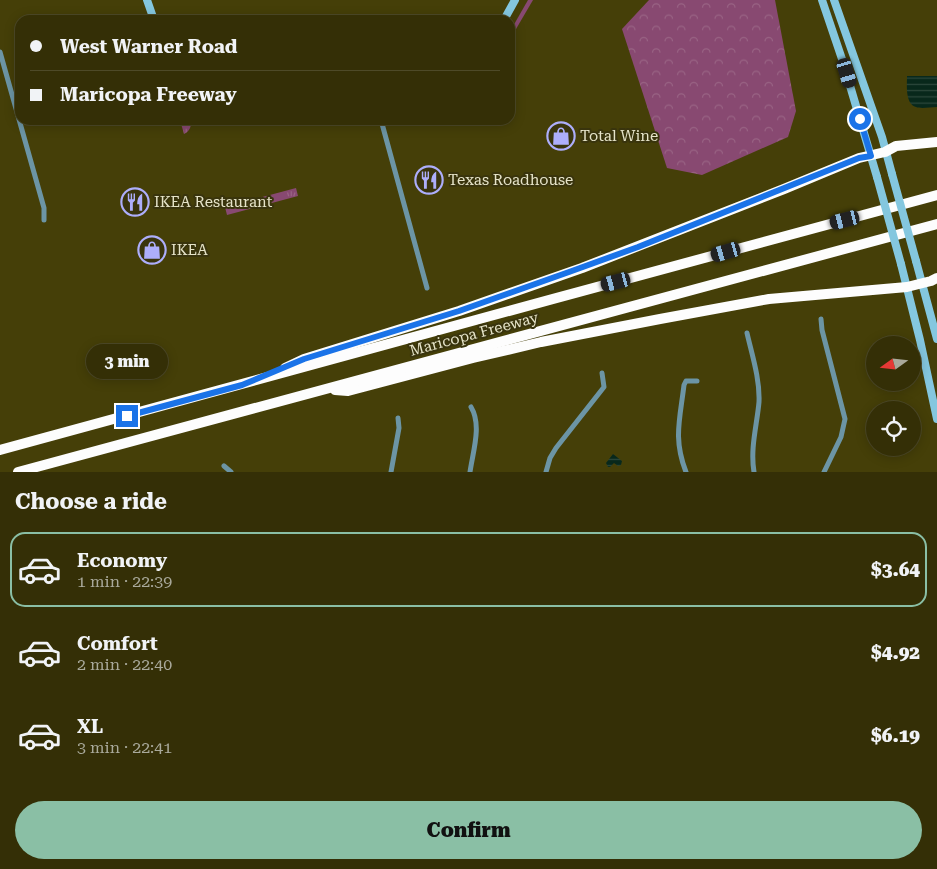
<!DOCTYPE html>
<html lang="en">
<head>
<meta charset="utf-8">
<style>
	:root { --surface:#342f06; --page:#3c3710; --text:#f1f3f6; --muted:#a9a99b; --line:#4e4a28; --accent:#8abfa5 }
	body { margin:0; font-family:"Roboto Serif",serif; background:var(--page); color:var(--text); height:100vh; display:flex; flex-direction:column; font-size:19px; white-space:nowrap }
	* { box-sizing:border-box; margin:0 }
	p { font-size:16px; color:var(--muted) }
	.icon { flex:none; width:28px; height:28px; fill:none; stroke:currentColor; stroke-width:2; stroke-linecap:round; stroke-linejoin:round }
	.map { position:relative; height:472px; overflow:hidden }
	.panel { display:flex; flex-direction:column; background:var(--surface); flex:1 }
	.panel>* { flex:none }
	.hud { position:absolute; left:15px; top:15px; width:500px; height:110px; border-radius:15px; box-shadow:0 2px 12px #0003,0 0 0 1px var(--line); display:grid; align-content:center; height:110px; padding:0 15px; background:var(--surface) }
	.needle { width:32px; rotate:255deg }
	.tools { position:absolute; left:866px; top:336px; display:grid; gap:10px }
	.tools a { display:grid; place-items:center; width:55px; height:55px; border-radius:50%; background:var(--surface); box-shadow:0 2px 12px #0003,0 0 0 1px var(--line); font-size:25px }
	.end { position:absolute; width:22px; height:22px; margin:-11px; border:6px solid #1a73e8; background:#fff; box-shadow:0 0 0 2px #fff }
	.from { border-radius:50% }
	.bubble { position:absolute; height:35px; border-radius:18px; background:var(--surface); box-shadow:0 2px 12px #0003,0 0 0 1px var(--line); font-size:16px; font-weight:800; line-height:35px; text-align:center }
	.car { position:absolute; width:15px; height:30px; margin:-15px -8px; border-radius:6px; box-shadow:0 0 4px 1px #0007; background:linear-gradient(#222 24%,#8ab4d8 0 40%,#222 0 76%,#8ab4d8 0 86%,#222 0) }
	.hud b { display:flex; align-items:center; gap:18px; height:48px; font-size:19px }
	.hud b+b { border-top:1px solid var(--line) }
	.hud i { width:12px; height:12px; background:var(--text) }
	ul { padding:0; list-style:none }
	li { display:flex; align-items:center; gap:15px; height:75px; margin:0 10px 8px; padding:0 5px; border:2px solid transparent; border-radius:15px }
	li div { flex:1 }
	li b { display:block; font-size:19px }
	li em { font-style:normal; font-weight:800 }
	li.active { border-color:var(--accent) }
	li>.icon { width:45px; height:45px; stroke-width:1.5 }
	h2 { padding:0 15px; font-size:22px; line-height:60px }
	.primary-button { display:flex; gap:10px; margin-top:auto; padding:10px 15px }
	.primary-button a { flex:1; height:58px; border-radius:30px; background:var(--accent); color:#111; font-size:20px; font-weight:800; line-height:58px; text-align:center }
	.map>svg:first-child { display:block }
	.grass { fill:url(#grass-tufts) }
	.park { fill:url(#park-crowns) }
	.water { fill:url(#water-rules) }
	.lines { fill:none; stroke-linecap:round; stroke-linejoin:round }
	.street { stroke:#6c95a5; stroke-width:5 }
	.secondary { stroke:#84c7df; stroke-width:8 }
	.highway { stroke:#fdfdfd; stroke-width:10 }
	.secondary-bridge { stroke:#84c7df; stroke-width:8 }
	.route { stroke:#1a73e8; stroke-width:6 }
	.labels { text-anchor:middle; stroke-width:4; stroke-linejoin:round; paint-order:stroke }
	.poi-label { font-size:15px; fill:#e6e4c9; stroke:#39340d; text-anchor:start }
	.street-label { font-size:15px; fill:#e6e4c9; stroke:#39340d }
</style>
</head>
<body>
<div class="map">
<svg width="937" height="472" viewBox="0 0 937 472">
	<defs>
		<pattern id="grass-tufts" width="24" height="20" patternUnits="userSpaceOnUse" patternTransform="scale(1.25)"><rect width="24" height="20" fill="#884971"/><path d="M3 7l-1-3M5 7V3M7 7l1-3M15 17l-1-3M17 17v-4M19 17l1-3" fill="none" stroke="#996384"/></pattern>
		<pattern id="park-crowns" width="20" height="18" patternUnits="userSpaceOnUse" patternTransform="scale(1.25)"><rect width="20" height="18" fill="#884971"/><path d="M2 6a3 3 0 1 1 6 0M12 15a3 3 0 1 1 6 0" fill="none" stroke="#996384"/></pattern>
		<pattern id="water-rules" width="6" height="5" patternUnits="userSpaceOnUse" patternTransform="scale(1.25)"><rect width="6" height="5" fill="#08281b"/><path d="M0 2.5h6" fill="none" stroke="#2c473b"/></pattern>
	</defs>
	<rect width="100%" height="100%" fill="#453f08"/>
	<g class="grass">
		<polygon points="528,0 533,0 516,29 513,30 512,28"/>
		<path d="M180,120h12c-1,7 -3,12 -8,14z"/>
		<polygon points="296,188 298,196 227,215 225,207"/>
	</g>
	<polygon class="park" points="649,0 775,0 796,111 788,137 702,175 667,168 622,29"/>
	<g class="water">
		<path d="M907,76h30v31c-6,0 -16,2 -21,0 -11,-3 -9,-22 -9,-31z"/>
		<polygon points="613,454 622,461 621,465 618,466 614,463 610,467 608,467 606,463"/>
	</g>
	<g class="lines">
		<g class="street">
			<polyline points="0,52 44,208 44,220"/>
			<polyline points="381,120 427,288"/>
			<polyline points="821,319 822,330 845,419 841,437 824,472"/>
			<path d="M747,333c5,22 13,46 12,69 -2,23 -9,46 -5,70"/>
			<polyline points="224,466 231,472"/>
			<polyline points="391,472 399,428 398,418"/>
			<path d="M470,472c3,-21 12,-47 1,-65"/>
			<polyline points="546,472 550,458 556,448 604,387 602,373"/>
			<path d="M686,472c-13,-33 -6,-53 -2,-87l2,-4h11"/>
		</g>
		<g class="secondary">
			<polyline points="147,0 154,20"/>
			<polyline points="822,0 843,62 877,177"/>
			<polyline points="834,0 882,137 892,174"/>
			<polyline points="504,20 515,0"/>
			<polyline points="916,261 937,339"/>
			<polyline points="901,264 920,340 937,419"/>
		</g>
		<g class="highway">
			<polyline points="285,368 304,359 459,311 582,268 784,189 859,158 885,152 896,146 937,142"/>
			<polyline points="335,390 348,391 473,358 541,342 660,319 769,299 907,287 931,281 937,278"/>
			<path d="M0,450c313,-84 624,-172 937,-255"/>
			<polyline points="18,472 937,224"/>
		</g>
		<g class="secondary-bridge">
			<polyline points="892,174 916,261"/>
			<polyline points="877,177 901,264"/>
		</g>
	</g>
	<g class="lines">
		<polyline class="route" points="127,416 242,385 304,359 459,311 569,272 638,247 859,158 871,156 860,119"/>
	</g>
	<defs>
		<g id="shop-ring" transform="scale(1.4375)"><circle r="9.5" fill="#39340d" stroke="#adaefb" stroke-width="1.5"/><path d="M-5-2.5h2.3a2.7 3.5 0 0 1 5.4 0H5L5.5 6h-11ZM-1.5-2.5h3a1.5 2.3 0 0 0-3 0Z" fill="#adaefb"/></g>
		<g id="restaurant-ring" transform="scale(1.4375)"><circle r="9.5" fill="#39340d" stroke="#adaefb" stroke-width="1.5"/><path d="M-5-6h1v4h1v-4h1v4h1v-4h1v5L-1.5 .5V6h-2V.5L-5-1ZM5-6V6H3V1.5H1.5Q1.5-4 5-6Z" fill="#adaefb"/></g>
	</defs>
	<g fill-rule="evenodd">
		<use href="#shop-ring" x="561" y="136"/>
		<use href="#restaurant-ring" x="429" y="180"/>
		<use href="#restaurant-ring" x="135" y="202"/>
		<use href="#shop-ring" x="152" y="250"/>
	</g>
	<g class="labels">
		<g class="poi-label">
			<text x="580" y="141">Total Wine</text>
			<text x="448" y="185">Texas Roadhouse</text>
			<text x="154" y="207">IKEA Restaurant</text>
			<text x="171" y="255">IKEA</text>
		</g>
		<g class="street-label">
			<text transform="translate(474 334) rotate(-15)" y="5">Maricopa Freeway</text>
		</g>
	</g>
</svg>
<div class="tools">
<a><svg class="needle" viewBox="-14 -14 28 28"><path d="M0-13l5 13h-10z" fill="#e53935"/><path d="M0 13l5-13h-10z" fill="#a9a99b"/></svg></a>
<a><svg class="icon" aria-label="locate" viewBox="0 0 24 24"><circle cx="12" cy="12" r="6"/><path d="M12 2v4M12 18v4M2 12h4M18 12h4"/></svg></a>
</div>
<i class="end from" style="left:860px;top:119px"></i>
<i class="end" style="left:127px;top:416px"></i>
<div class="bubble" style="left:86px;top:344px;width:82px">3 min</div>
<i class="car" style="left:847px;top:73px;rotate:163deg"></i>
<i class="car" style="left:845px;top:220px;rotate:256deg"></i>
<i class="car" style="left:726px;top:252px;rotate:254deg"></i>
<i class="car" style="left:616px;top:282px;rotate:255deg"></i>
<div class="hud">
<b><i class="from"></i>West Warner Road</b>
<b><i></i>Maricopa Freeway</b>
</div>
</div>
<section class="panel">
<h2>Choose a ride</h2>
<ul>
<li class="active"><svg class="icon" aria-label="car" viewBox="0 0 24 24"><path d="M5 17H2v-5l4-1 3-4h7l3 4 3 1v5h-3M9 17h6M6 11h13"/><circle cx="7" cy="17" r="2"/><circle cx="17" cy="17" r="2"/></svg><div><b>Economy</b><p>1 min · 22:39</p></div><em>$3.64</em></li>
<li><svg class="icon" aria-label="car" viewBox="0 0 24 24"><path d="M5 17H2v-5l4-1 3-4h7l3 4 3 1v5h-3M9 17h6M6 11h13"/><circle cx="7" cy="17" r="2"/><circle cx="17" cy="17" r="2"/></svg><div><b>Comfort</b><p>2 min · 22:40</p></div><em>$4.92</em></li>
<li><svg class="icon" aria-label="car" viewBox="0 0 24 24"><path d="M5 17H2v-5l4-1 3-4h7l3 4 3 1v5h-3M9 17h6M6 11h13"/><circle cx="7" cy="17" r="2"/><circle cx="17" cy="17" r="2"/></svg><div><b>XL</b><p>3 min · 22:41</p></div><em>$6.19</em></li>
</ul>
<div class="primary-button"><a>Confirm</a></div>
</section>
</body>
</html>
